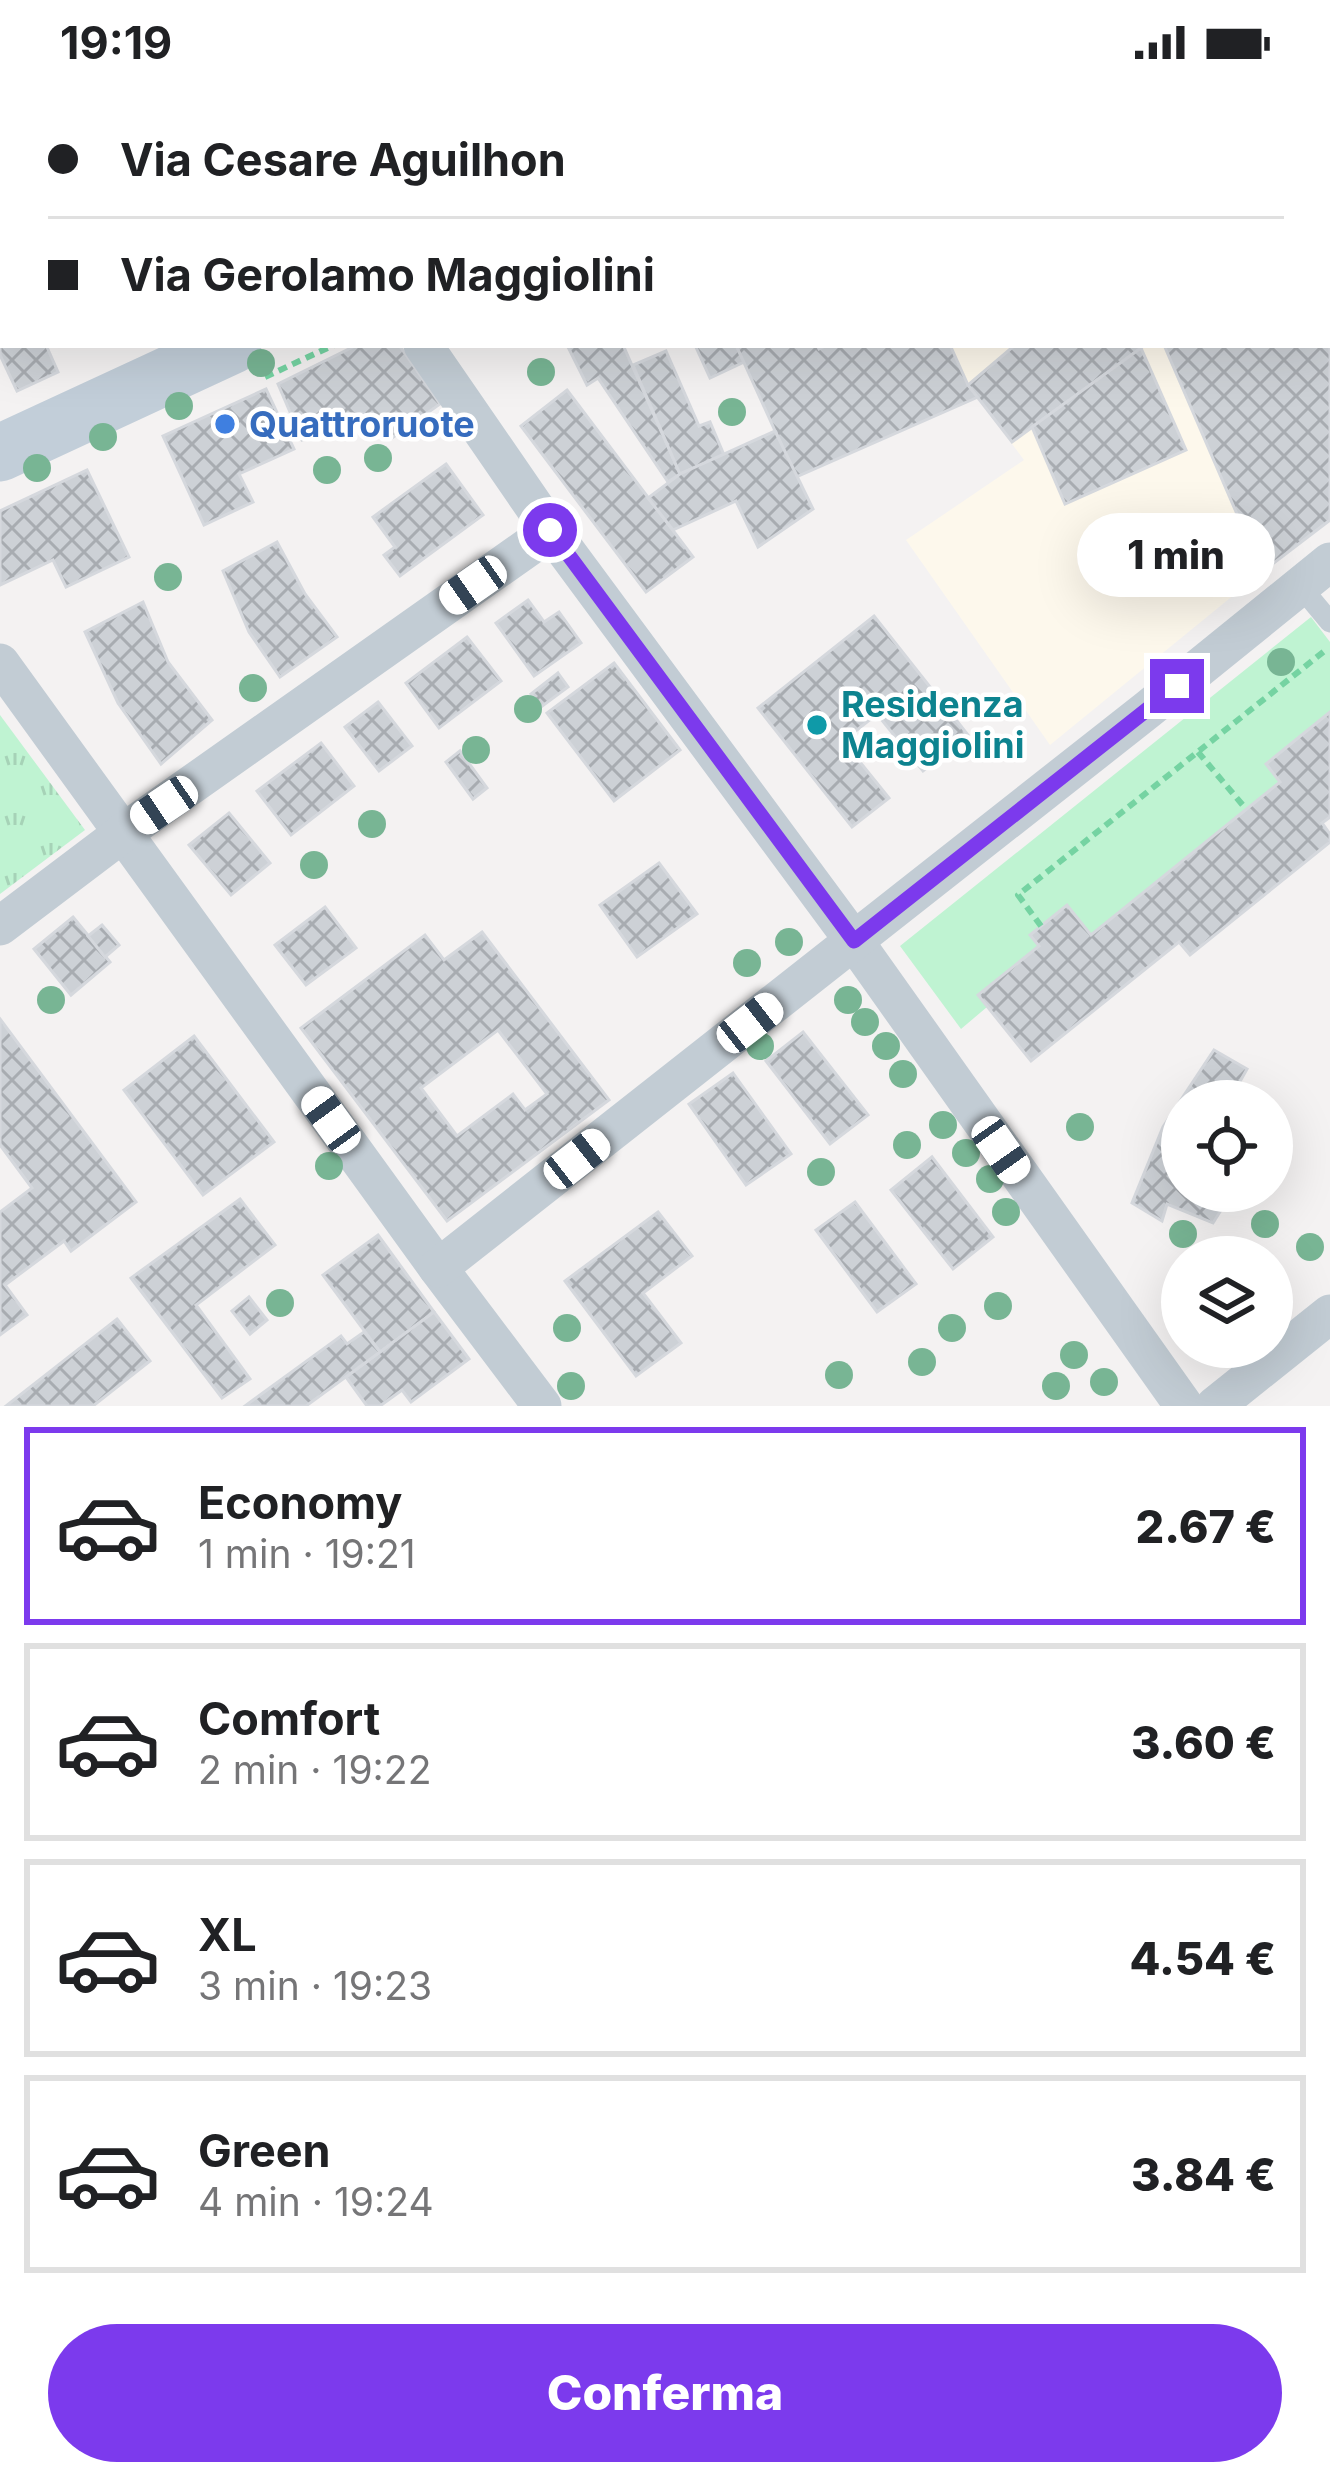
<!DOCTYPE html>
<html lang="it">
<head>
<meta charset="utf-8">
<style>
	:root { --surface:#fff; --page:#f2f2f2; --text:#202124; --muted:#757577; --line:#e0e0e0; --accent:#7c3aed }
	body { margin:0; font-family:Inter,sans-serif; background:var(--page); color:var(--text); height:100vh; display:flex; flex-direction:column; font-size:45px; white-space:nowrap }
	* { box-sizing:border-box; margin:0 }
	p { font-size:39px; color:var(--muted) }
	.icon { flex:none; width:66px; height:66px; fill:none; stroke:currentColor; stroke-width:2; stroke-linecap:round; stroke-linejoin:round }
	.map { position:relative; height:1322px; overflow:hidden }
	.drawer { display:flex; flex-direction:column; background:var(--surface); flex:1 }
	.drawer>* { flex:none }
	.banner { position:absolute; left:0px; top:0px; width:1332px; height:264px; box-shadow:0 12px 48px #0002; display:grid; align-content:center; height:264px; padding:0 48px; background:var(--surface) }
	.buttons { position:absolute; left:1161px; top:996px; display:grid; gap:24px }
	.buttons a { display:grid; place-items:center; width:132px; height:132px; border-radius:50%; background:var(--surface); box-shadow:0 12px 48px #0002; font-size:60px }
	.end { position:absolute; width:54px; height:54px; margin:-27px; border:15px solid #7c3aed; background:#fff; box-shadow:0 0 0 6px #fff }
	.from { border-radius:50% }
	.bubble { position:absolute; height:84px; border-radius:42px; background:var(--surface); box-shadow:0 12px 48px #0002; font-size:39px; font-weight:800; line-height:84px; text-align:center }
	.car { position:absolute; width:36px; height:72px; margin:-36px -18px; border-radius:15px; box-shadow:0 0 9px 3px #0007; background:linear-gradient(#fff 24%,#345 0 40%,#fff 0 76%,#345 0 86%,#fff 0) }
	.banner b { display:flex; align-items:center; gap:42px; height:114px; font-size:45px }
	.banner b+b { border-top:3px solid var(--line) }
	.banner i { width:30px; height:30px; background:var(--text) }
	ul { padding:21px 0 0; list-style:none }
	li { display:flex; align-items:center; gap:36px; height:198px; margin:0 24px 18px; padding:0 24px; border:6px solid var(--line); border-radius:0px }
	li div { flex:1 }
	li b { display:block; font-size:45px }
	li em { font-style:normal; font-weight:800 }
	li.active { border-color:var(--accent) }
	li>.icon { width:108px; height:108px; stroke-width:1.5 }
	.action { display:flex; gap:24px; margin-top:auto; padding:24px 48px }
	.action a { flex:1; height:138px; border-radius:72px; background:var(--accent); color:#fff; font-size:48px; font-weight:800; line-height:138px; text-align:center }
	.status { display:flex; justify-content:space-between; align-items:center; height:84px; padding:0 60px; background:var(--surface); direction:ltr }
	.status svg { height:33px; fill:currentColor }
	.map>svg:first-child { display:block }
	.commercial { fill:#fdf8ec }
	.grass { fill:url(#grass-tufts) }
	.garden { fill:#bff3d2 }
	.building { fill:url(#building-cross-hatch); stroke:#d5d8dd; stroke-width:3; fill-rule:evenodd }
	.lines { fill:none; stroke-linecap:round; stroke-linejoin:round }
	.path { stroke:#75d3a2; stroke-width:6; stroke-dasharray:9 6; stroke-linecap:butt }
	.lane { stroke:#c2ccd4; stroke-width:21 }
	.street { stroke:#c2ccd4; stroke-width:39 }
	.secondary { stroke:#c2ced9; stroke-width:57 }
	.tree { fill:#78b594 }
	.route { stroke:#7c3aed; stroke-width:15 }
	.shop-dot { fill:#3f7fe0; stroke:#fff; stroke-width:4.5 }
	.culture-dot { fill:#0f9aa8; stroke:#fff; stroke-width:4.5 }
	.labels { text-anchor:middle; stroke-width:9; stroke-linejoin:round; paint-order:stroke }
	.shop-label { font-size:36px; font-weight:bold; fill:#366cbe; stroke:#fff; text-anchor:start }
	.culture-label { font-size:36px; font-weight:bold; fill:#0d838f; stroke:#fff; text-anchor:start }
</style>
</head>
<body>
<div class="status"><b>19:19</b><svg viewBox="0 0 49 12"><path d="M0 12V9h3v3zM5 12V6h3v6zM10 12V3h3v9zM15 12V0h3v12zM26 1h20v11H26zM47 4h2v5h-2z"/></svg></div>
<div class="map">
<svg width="1330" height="1322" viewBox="0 0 1330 1322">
	<defs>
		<pattern id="grass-tufts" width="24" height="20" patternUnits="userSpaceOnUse" patternTransform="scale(3)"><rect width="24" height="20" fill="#bff3d2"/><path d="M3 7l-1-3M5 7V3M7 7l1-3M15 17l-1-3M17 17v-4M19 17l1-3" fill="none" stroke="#a6d2b7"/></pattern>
		<pattern id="building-cross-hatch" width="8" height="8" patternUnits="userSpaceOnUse" patternTransform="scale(3)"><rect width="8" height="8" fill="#cdd1d6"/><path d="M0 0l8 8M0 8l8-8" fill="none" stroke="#a8acb1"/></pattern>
	</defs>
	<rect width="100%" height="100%" fill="#f4f2f2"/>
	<polygon class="commercial" points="909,0 1330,0 1330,436 1262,488 1050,661 906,456 1024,376 968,301 950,261 1329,261 1329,3 902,3"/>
	<polygon class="grass" points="0,631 85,746 0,810"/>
	<polygon class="garden" points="1311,533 1330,558 1330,628 1266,680 1280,698 1091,851 1066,822 1031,850 1039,862 978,911 987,923 961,945 900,862"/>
	<g class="building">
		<polygon points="0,0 187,0 189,3 3,3 3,261 46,261 58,288 17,307 0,271"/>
		<polygon points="1191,0 1330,0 1330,436 1262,488 1164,261 1329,261 1329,3 1184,3"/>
		<polygon points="357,261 399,261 440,320 392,354 375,333 361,329 302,356 278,300"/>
		<polygon points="567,261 623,261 680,390 668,398 598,294 587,301"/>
		<polygon points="695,261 736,261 744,278 710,294"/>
		<polygon points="736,261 817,261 819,265 827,261 950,261 968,301 978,313 796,393"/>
		<polygon points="1015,261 1145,261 1012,358 968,301"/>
		<polygon points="1141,264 1186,366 1065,420 1032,343"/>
		<polygon points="666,267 699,342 710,338 724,371 680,390 633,281"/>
		<polygon points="266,305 294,365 239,390 253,418 204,441 163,352"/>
		<polygon points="567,306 693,473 646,508 521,342"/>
		<polygon points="775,347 813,425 758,463 736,417 673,446 648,414 680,390"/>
		<polygon points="446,380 483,431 400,492 384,471 395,463 373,433"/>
		<polygon points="87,386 129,473 66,503 53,476 0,501 0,427"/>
		<polygon points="277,458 305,510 337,553 280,593 249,548 223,487"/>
		<polygon points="528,516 544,538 559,528 581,559 534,592 496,539"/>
		<polygon points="143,518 168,578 212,636 161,680 118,619 85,548"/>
		<polygon points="874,532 968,651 923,687 877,630 843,657 889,714 852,743 758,624"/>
		<polygon points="467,553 501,597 439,644 406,599"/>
		<polygon points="614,579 680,666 614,717 547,629"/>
		<polygon points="558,589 568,603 541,623 531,610"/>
		<polygon points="378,618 412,662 379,687 345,643"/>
		<polygon points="1330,628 1330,733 1322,739 1330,750 1330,758 1190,871 1179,858 1031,977 978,911 1039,862 1030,851 1067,821 1091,851 1280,698 1266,680"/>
		<polygon points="321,659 354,702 291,751 257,707"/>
		<polygon points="460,667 487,704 473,715 446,678"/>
		<polygon points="229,729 270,779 231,811 189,761"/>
		<polygon points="659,779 697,830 637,873 600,821"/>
		<polygon points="325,823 356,864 306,901 275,861"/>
		<polygon points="73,833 110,878 71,911 34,865"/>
		<polygon points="102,841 119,861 105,873 88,852"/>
		<path d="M482,848l127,168 -162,121 -146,-193 124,-93 19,25zM498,946l49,64 -22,16 -12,-16 -56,42 -36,-48z"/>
		<polygon points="0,935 136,1118 71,1167 64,1157 5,1201 27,1231 0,1251 0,1128 32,1104 0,1061"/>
		<polygon points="803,948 868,1031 830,1060 766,977"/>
		<polygon points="194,952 274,1058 203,1111 124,1006"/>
		<polygon points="1214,966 1247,985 1238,1001 1260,1017 1182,1017 1182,1107 1233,1107 1213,1139 1167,1120 1162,1137 1132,1119 1163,1043"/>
		<polygon points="733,989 791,1070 746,1101 689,1020"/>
		<polygon points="932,1073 993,1153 953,1185 891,1106"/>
		<polygon points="240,1115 275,1161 196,1221 250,1295 222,1314 131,1194"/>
		<polygon points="855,1118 916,1200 877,1228 816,1146"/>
		<polygon points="658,1128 692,1172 643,1209 681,1259 636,1292 565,1197"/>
		<polygon points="378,1151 434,1228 380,1268 323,1191"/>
		<polygon points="249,1213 267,1236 250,1250 232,1227"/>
		<polygon points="434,1228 469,1275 411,1318 402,1306 380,1322 367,1322 346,1293"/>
		<polygon points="117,1235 150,1277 93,1322 6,1322"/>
		<polygon points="364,1248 380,1268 306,1322 245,1322 341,1252 347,1260"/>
	</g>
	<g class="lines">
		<g class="path">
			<polyline points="702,3 709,0"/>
			<polyline points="888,3 895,0"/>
			<polyline points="265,293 334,261"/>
			<polyline points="1198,668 1246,725"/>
			<polyline points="1041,842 1018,811 1327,565"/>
		</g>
		<polyline class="lane" points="1300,502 1330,538"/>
		<g class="street">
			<polyline points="286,0 287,3"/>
			<polyline points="423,261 551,447 854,857 1184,1322"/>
			<polyline points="0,579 438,1184 542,1322"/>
			<polyline points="0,842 123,749 551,447"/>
			<polyline points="438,1184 1147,626 1330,478"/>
			<polyline points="1215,1322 1330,1230"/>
		</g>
		<g class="secondary">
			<polyline points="794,3 801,0"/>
			<polyline points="0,369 233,261"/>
		</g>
	</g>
	<g class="tree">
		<circle cx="261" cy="279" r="14"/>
		<circle cx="541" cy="288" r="14"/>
		<circle cx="179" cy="322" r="14"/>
		<circle cx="732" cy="328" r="14"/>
		<circle cx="103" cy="353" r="14"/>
		<circle cx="378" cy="374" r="14"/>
		<circle cx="37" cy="384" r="14"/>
		<circle cx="327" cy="386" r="14"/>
		<circle cx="168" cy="493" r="14"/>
		<circle cx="1281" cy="578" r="14"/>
		<circle cx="253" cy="604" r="14"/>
		<circle cx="528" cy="625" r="14"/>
		<circle cx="476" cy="666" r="14"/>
		<circle cx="372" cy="740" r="14"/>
		<circle cx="314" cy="781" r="14"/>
		<circle cx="789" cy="858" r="14"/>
		<circle cx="747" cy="879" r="14"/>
		<circle cx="51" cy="916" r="14"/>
		<circle cx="848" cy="916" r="14"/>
		<circle cx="865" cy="938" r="14"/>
		<circle cx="760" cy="962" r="14"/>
		<circle cx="886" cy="962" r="14"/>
		<circle cx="903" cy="990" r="14"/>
		<circle cx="943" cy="1041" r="14"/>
		<circle cx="1080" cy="1043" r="14"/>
		<circle cx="907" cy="1061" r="14"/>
		<circle cx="966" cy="1069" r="14"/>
		<circle cx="329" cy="1082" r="14"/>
		<circle cx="821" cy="1088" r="14"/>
		<circle cx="990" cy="1095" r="14"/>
		<circle cx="1006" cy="1128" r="14"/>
		<circle cx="1265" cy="1140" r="14"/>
		<circle cx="1183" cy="1150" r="14"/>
		<circle cx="1310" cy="1163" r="14"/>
		<circle cx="280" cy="1219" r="14"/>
		<circle cx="998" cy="1222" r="14"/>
		<circle cx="567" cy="1244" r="14"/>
		<circle cx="952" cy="1244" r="14"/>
		<circle cx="1074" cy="1271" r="14"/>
		<circle cx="922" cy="1278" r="14"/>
		<circle cx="839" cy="1291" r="14"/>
		<circle cx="1104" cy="1298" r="14"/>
		<circle cx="571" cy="1302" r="14"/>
		<circle cx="1056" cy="1302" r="14"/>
	</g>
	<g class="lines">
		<polyline class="route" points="550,446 854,857 1177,602"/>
	</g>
	<circle class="shop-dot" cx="225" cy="340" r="12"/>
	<circle class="culture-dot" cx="817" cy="641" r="12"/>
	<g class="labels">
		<g class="shop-label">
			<text x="249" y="353">Quattroruote</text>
		</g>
		<g class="culture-label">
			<text x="841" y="633">Residenza<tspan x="841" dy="41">Maggiolini</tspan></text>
		</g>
	</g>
</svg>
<div class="buttons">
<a><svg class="icon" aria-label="locate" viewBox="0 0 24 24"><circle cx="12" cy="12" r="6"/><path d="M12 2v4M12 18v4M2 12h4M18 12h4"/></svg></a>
<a><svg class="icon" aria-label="layers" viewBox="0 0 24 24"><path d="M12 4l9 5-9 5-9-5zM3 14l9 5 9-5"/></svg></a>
</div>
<i class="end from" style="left:550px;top:446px"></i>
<i class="end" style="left:1177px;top:602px"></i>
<div class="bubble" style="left:1077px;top:429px;width:198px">1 min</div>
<i class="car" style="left:473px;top:501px;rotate:235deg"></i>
<i class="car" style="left:164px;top:721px;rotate:236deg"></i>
<i class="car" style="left:750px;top:939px;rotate:52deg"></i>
<i class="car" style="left:331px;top:1036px;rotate:324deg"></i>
<i class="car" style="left:1001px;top:1066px;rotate:145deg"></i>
<i class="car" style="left:577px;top:1075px;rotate:52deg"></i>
<div class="banner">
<b><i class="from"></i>Via Cesare Aguilhon</b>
<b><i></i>Via Gerolamo Maggiolini</b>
</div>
</div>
<section class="drawer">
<ul>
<li class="active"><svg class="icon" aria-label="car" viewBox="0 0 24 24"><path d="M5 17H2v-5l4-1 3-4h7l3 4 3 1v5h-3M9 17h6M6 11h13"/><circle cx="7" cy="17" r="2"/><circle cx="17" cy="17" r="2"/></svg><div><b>Economy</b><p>1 min · 19:21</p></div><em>2.67 €</em></li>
<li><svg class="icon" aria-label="car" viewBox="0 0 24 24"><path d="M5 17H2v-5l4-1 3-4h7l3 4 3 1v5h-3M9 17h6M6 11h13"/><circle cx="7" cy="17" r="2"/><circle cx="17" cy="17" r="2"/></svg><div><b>Comfort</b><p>2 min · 19:22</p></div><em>3.60 €</em></li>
<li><svg class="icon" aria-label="car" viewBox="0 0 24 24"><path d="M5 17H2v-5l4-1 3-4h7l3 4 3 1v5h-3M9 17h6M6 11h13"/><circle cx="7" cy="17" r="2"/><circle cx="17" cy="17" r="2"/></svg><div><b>XL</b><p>3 min · 19:23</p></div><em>4.54 €</em></li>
<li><svg class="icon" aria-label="car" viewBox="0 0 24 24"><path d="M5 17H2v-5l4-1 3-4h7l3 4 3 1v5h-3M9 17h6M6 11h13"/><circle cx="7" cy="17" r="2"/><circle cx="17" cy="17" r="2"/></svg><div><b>Green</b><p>4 min · 19:24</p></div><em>3.84 €</em></li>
</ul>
<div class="action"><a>Conferma</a></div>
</section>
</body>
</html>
